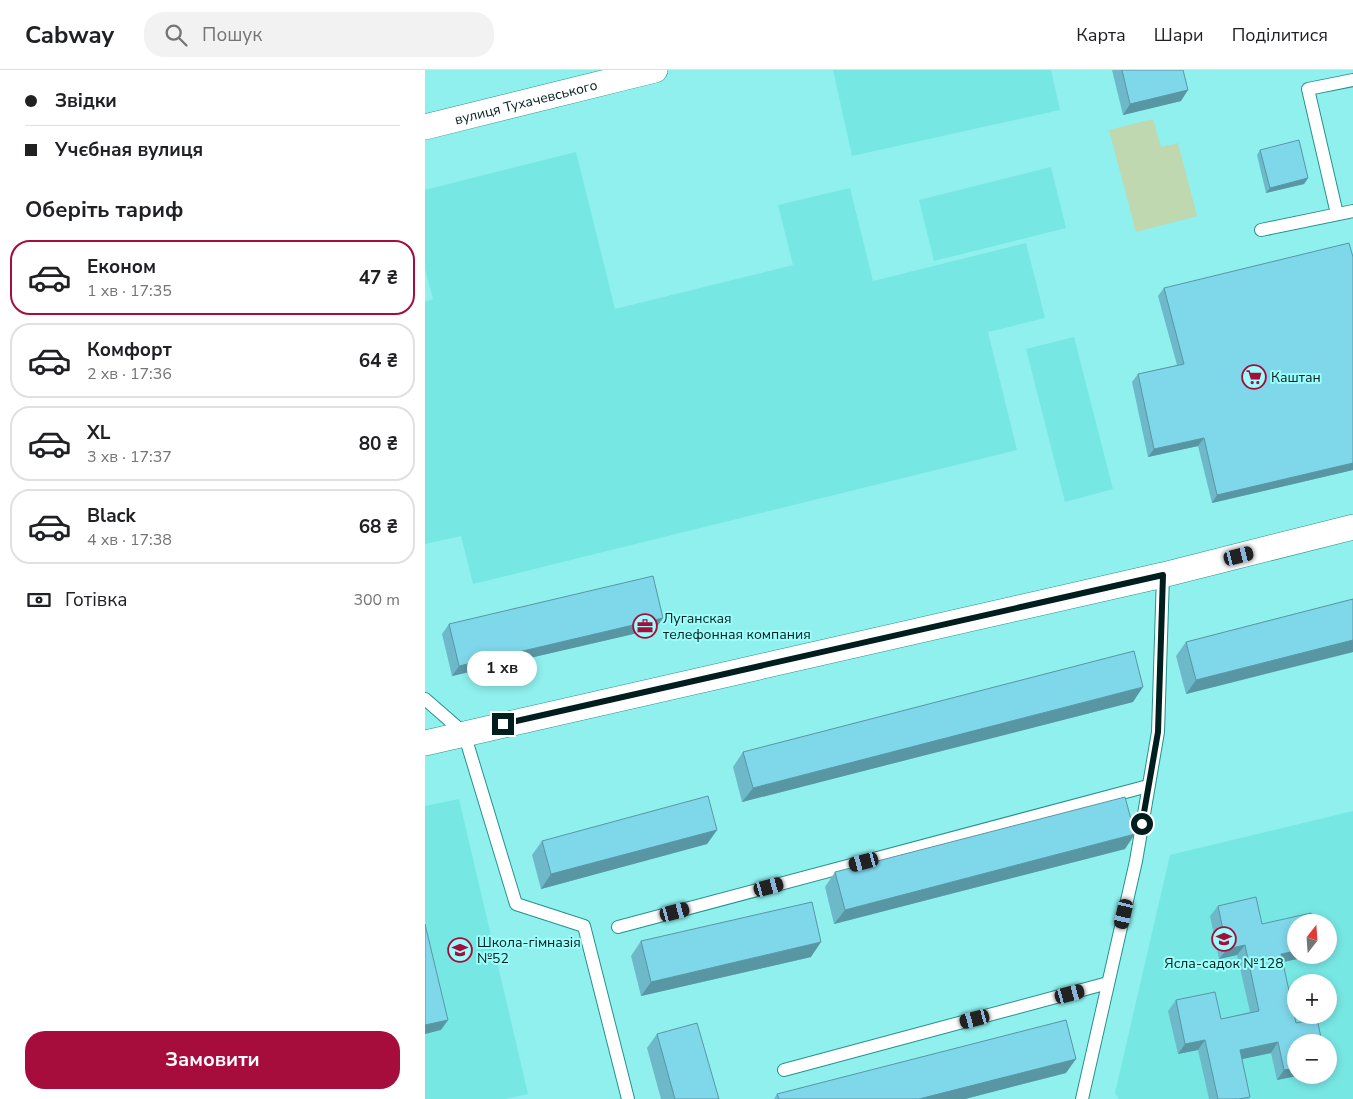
<!DOCTYPE html>
<html lang="uk">
<head>
<meta charset="utf-8">
<style>
	:root { --surface:#fff; --page:#f2f2f2; --text:#202124; --muted:#757577; --line:#e0e0e0; --accent:#a60d3c }
	body { margin:0; font-family:"Nunito Sans",sans-serif; background:var(--page); color:var(--text); height:100vh; display:flex; flex-direction:column; font-size:19px; white-space:nowrap }
	* { box-sizing:border-box; margin:0 }
	p { font-size:16px; color:var(--muted) }
	.icon { flex:none; width:28px; height:28px; fill:none; stroke:currentColor; stroke-width:2; stroke-linecap:round; stroke-linejoin:round }
	.map { position:relative; flex:1; overflow:hidden }
	.panel { display:flex; flex-direction:column; background:var(--surface); width:425px }
	.panel>* { flex:none }
	.guide { display:grid; align-content:center; height:110px; padding:0 25px; background:var(--surface) }
	.needle { width:32px; rotate:17deg }
	.tools { position:absolute; left:862px; top:844px; display:grid; gap:10px }
	.tools a { display:grid; place-items:center; width:50px; height:50px; border-radius:50%; background:var(--surface); box-shadow:0 2px 8px #0003; font-size:25px }
	.end { position:absolute; width:22px; height:22px; margin:-11px; border:6px solid #001e1e; background:#fff; box-shadow:0 0 0 2px #fff }
	.from { border-radius:50% }
	.bubble { position:absolute; height:35px; border-radius:18px; background:var(--surface); box-shadow:0 2px 8px #0003; font-size:16px; font-weight:700; line-height:35px; text-align:center }
	.car { position:absolute; width:15px; height:30px; margin:-15px -8px; border-radius:6px; box-shadow:0 0 4px 1px #0007; background:linear-gradient(#222 24%,#8ab4d8 0 40%,#222 0 76%,#8ab4d8 0 86%,#222 0) }
	.guide b { display:flex; align-items:center; gap:18px; height:48px; font-size:19px }
	.guide b+b { border-top:1px solid var(--line) }
	.guide i { width:12px; height:12px; background:var(--text) }
	ul { padding:0; list-style:none }
	li { display:flex; align-items:center; gap:15px; height:75px; margin:0 10px 8px; padding:0 15px; border:2px solid var(--line); border-radius:20px }
	li div { flex:1 }
	li b { display:block; font-size:19px }
	li em { font-style:normal; font-weight:700 }
	li.current { border-color:var(--accent) }
	li>.icon { width:45px; height:45px; stroke-width:1.5 }
	h2 { padding:0 25px; font-size:22px; line-height:60px }
	.pay { display:flex; align-items:center; gap:12px; height:55px; padding:0 25px; font-size:19px }
	.pay p { margin-inline-start:auto }
	.cta { display:flex; gap:10px; margin-top:auto; padding:10px 25px }
	.cta a { flex:1; height:58px; border-radius:20px; background:var(--accent); color:#fff; font-size:20px; font-weight:700; line-height:58px; text-align:center }
	header { display:flex; align-items:center; gap:30px; box-sizing:border-box; height:70px; padding:0 25px; background:var(--surface); border-bottom:1px solid var(--line) }
	header strong { font-size:24px }
	nav { display:flex; gap:28px; margin-inline-start:auto; font-size:18px }
	.search { width:350px; height:45px; background:var(--page); display:flex; align-items:center; gap:12px; box-sizing:border-box; padding:0 18px; border-radius:20px; color:var(--muted); font-size:19px }
	main { display:flex; flex:1; min-height:0 }
	.map>svg:first-child { display:block }
	.built { fill:#77e7e4; fill-rule:evenodd }
	.green { fill:#bfd8af }
	.lines { fill:none; stroke-linecap:round; stroke-linejoin:round }
	.service-casing { stroke:#26918f; stroke-width:14 }
	.minor-casing { stroke:#26918f; stroke-width:26 }
	.service { stroke:#fff; stroke-width:12 }
	.minor { stroke:#fff; stroke-width:25 }
	.wall { fill:#6db9c9 }
	.shaded-wall { fill:#5996a4 }
	.building { fill:#7fd7ea; stroke:#5996a4 }
	.route { stroke:#001e1e; stroke-width:6 }
	.labels { text-anchor:middle; stroke-width:4; stroke-linejoin:round; paint-order:stroke }
	.street-label { font-size:14px; fill:#001e1e; stroke:#9cfefb }
	.poi-label { font-size:14px; fill:#001e1e; stroke:#9cfefb; text-anchor:start }
</style>
</head>
<body>
<header>
<strong>Cabway</strong>
<div class="search"><svg class="icon" aria-label="search" viewBox="0 0 24 24"><circle cx="10" cy="10" r="6"/><path d="M15 15l6 6"/></svg>Пошук</div>
<nav><a>Карта</a><a>Шари</a><a>Поділитися</a></nav>
</header>
<main>
<section class="panel">
<div class="guide">
<b><i class="from"></i>Звідки</b>
<b><i></i>Учєбная вулиця</b>
</div>
<h2>Оберіть тариф</h2>
<ul>
<li class="current"><svg class="icon" aria-label="car" viewBox="0 0 24 24"><path d="M5 17H2v-5l4-1 3-4h7l3 4 3 1v5h-3M9 17h6M6 11h13"/><circle cx="7" cy="17" r="2"/><circle cx="17" cy="17" r="2"/></svg><div><b>Економ</b><p>1 хв · 17:35</p></div><em>47 ₴</em></li>
<li><svg class="icon" aria-label="car" viewBox="0 0 24 24"><path d="M5 17H2v-5l4-1 3-4h7l3 4 3 1v5h-3M9 17h6M6 11h13"/><circle cx="7" cy="17" r="2"/><circle cx="17" cy="17" r="2"/></svg><div><b>Комфорт</b><p>2 хв · 17:36</p></div><em>64 ₴</em></li>
<li><svg class="icon" aria-label="car" viewBox="0 0 24 24"><path d="M5 17H2v-5l4-1 3-4h7l3 4 3 1v5h-3M9 17h6M6 11h13"/><circle cx="7" cy="17" r="2"/><circle cx="17" cy="17" r="2"/></svg><div><b>XL</b><p>3 хв · 17:37</p></div><em>80 ₴</em></li>
<li><svg class="icon" aria-label="car" viewBox="0 0 24 24"><path d="M5 17H2v-5l4-1 3-4h7l3 4 3 1v5h-3M9 17h6M6 11h13"/><circle cx="7" cy="17" r="2"/><circle cx="17" cy="17" r="2"/></svg><div><b>Black</b><p>4 хв · 17:38</p></div><em>68 ₴</em></li>
</ul>
<div class="pay"><svg class="icon" aria-label="cash" viewBox="0 0 24 24"><path d="M3 7h18v10H3z"/><circle cx="12" cy="12" r="2"/></svg>Готівка<p>300 m</p></div>
<div class="cta"><a>Замовити</a></div>
</section>
<div class="map">
<svg width="928" height="1029" viewBox="0 0 928 1029">
	<rect width="100%" height="100%" fill="#8ff0ed"/>
	<g class="built">
		<polygon points="408,0 626,0 635,40 427,86"/>
		<polygon points="151,82 190,239 368,195 353,135 425,118 448,211 601,173 620,248 563,262 592,380 48,514 36,466 0,474 0,232 8,229 0,199 0,120"/>
		<polygon points="626,97 641,158 509,191 494,130"/>
		<polygon points="649,267 688,419 640,432 601,279"/>
		<polygon points="34,729 103,1024 80,1029 0,1029 0,736"/>
		<path d="M928,741v288h-234l-4,-6 55,-238zM871,852h33v33h-33zM871,912h33v33h-33zM871,972h33v33h-33z"/>
	</g>
	<polygon class="green" points="728,49 736,77 753,73 772,146 711,162 684,60"/>
	<g class="lines">
		<g class="service-casing">
			<g id="service">
				<polyline points="912,144 883,19 928,10"/>
				<polyline points="836,160 928,141"/>
				<polyline points="0,629 39,663 91,834 159,856 203,1029"/>
				<polyline points="193,857 723,716"/>
				<polyline points="359,1000 683,913"/>
				<polyline points="657,1029 711,791 733,662 738,505"/>
			</g>
		</g>
		<g class="minor-casing">
			<g id="minor">
				<path id="s1" d="M0,57l230,-57"/>
				<polyline points="0,673 738,505 928,457"/>
			</g>
		</g>
		<use href="#service" class="service"/>
		<use href="#minor" class="minor"/>
	</g>
	<g class="wall">
		<polygon points="687,0 758,0 756,31 698,45"/>
		<polygon points="835,80 883,108 879,114 841,123 832,85"/>
		<polygon points="739,218 928,400 787,433 773,376 723,387 707,312 713,304 752,295 733,226"/>
		<polygon points="928,529 928,582 761,624 751,586 761,572"/>
		<polygon points="238,548 230,559 27,606 17,564 24,554"/>
		<polygon points="708,632 317,732 308,697 318,682"/>
		<polygon points="292,760 282,774 116,819 107,785 117,771"/>
		<polygon points="700,779 409,854 400,817 410,802"/>
		<polygon points="793,836 837,854 886,886 858,892 871,1005 852,1010 846,983 817,989 825,1027 823,1029 784,1029 773,980 753,984 743,941 751,930 796,949 825,942 812,885 794,889 785,846"/>
		<polygon points="216,871 386,887 216,926 206,886"/>
		<polygon points="232,964 294,1029 236,1029 222,978"/>
		<polygon points="641,1003 540,1029 349,1029 352,1024"/>
	</g>
	<g class="shaded-wall">
		<polygon points="763,20 756,31 698,45 705,34"/>
		<polygon points="883,108 879,114 841,123 845,118"/>
		<polygon points="779,368 773,376 723,387 729,379"/>
		<polygon points="928,393 928,400 787,433 792,425"/>
		<polygon points="238,548 230,559 27,606 34,596"/>
		<polygon points="928,570 928,582 761,624 771,610"/>
		<polygon points="718,617 708,632 317,732 328,718"/>
		<polygon points="292,760 282,774 116,819 126,804"/>
		<polygon points="710,764 700,779 409,854 420,840"/>
		<polygon points="396,872 386,887 216,926 226,912"/>
		<polygon points="820,875 812,885 794,889 802,879"/>
		<polygon points="871,881 871,885 887,885 886,886 849,894 856,884"/>
		<polygon points="23,950 16,960 0,964 0,955"/>
		<polygon points="780,970 773,980 753,984 760,974"/>
		<polygon points="853,972 846,983 808,991 815,980"/>
		<polygon points="651,989 641,1003 540,1029 494,1029"/>
		<polygon points="871,998 871,1005 878,1005 852,1010 859,1000"/>
	</g>
	<g class="building">
		<polygon points="697,0 758,0 763,20 705,34"/>
		<polygon points="874,70 883,108 845,118 835,80"/>
		<polygon points="924,173 928,187 928,393 792,425 779,368 729,379 713,304 759,294 739,218"/>
		<polygon points="228,506 238,548 34,596 24,554"/>
		<polygon points="928,529 928,570 771,610 761,572"/>
		<polygon points="709,581 718,617 328,718 318,682"/>
		<polygon points="283,726 292,760 126,804 117,771"/>
		<polygon points="700,727 710,764 420,840 410,802"/>
		<polygon points="831,827 837,854 886,843 888,852 871,852 871,881 856,884 871,953 892,949 897,972 871,972 871,998 859,1000 853,972 815,980 825,1027 814,1029 793,1029 780,970 760,974 751,930 790,922 796,949 834,941 820,875 802,879 793,836"/>
		<polygon points="387,832 396,872 226,912 216,871"/>
		<polygon points="0,854 23,950 0,955"/>
		<polygon points="641,950 651,989 494,1029 354,1029 352,1024"/>
		<polygon points="272,953 294,1029 250,1029 232,964"/>
	</g>
	<g class="lines">
		<polyline class="route" points="78,654 738,505 733,662 717,754"/>
	</g>
	<defs>
		<g id="supermarket-ring" transform="scale(1.25)"><circle r="9.5" fill="#9cfefb" stroke="#a60d3c" stroke-width="1.5"/><path d="M-6-5.5h2.5l.6 2H6L4.5 2H-2.5L-4.4-4H-6ZM-1.5 3.2a1.3 1.3 0 1 0 .1 0ZM3 3.2a1.3 1.3 0 1 0 .1 0Z" fill="#a60d3c"/></g>
		<g id="office-ring" transform="scale(1.25)"><circle r="9.5" fill="#9cfefb" stroke="#a60d3c" stroke-width="1.5"/><path d="M-6-3h4V-5.5h4V-3h4V5H-6ZM-1-4.5V-3h2v-1.5ZM-6 0V1H6V0Z" fill="#a60d3c"/></g>
		<g id="school-ring" transform="scale(1.25)"><circle r="9.5" fill="#9cfefb" stroke="#a60d3c" stroke-width="1.5"/><path d="M0-5L7-2L0 1L-7-2ZM-4 1L0 2.5L4 1V4Q0 6-4 4Z" fill="#a60d3c"/></g>
	</defs>
	<g fill-rule="evenodd">
		<use href="#supermarket-ring" x="829" y="307"/>
		<use href="#office-ring" x="220" y="556"/>
		<use href="#school-ring" x="799" y="869"/>
		<use href="#school-ring" x="35" y="880"/>
	</g>
	<g class="labels">
		<g class="street-label">
			<text dy="5" stroke="none"><textPath href="#s1" startOffset="104">вулиця Тухачевського</textPath></text>
		</g>
		<g class="poi-label">
			<text x="846" y="312">Каштан</text>
			<text x="238" y="553">Луганская<tspan x="238" dy="16">телефонная компания</tspan></text>
			<text x="52" y="877">Школа-гімназія<tspan x="52" dy="16">№52</tspan></text>
			<text x="799" y="898" text-anchor="middle">Ясла-садок №128</text>
		</g>
	</g>
</svg>
<div class="tools">
<a><svg class="needle" viewBox="-14 -14 28 28"><path d="M0-13l5 13h-10z" fill="#e53935"/><path d="M0 13l5-13h-10z" fill="#757577"/></svg></a>
<a>+</a>
<a>−</a>
</div>
<i class="end from" style="left:717px;top:754px"></i>
<i class="end" style="left:78px;top:654px"></i>
<div class="bubble" style="left:42px;top:581px;width:70px">1 хв</div>
<i class="car" style="left:814px;top:486px;rotate:76deg"></i>
<i class="car" style="left:439px;top:792px;rotate:255deg"></i>
<i class="car" style="left:344px;top:817px;rotate:75deg"></i>
<i class="car" style="left:250px;top:842px;rotate:75deg"></i>
<i class="car" style="left:699px;top:844px;rotate:193deg"></i>
<i class="car" style="left:645px;top:924px;rotate:75deg"></i>
<i class="car" style="left:550px;top:949px;rotate:255deg"></i>
</div>
</main>
</body>
</html>
